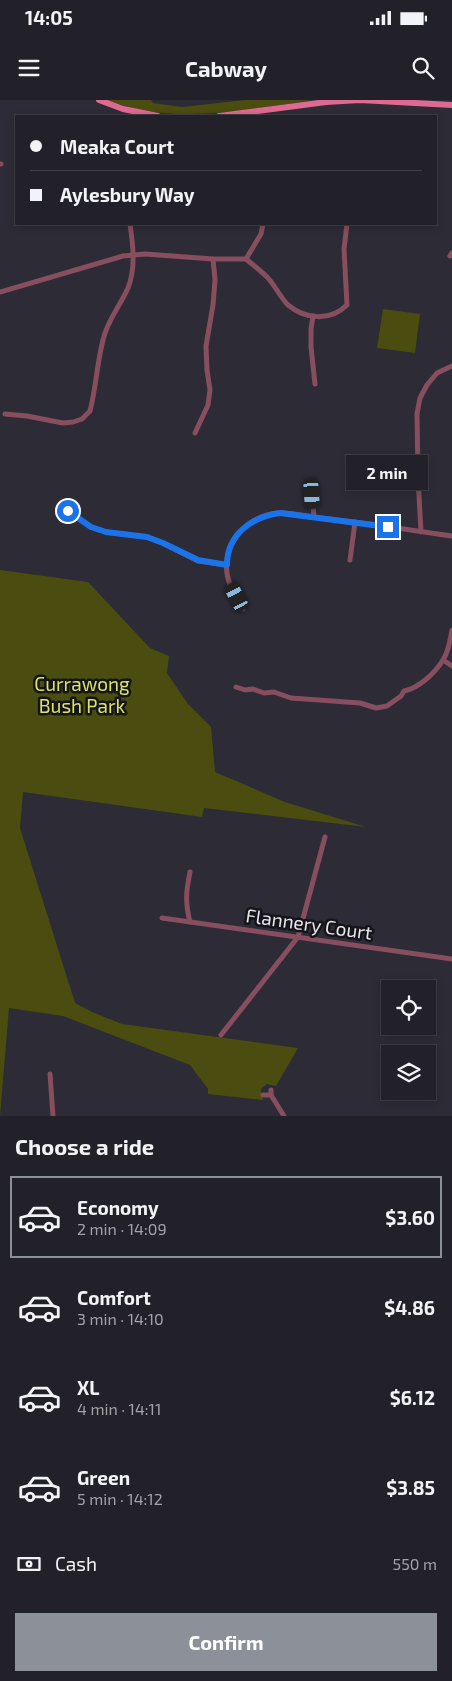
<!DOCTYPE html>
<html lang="en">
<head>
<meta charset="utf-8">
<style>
	:root { --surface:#222028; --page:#2e2d34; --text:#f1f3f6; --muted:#a2a3a8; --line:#3f3e45; --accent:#8c9099 }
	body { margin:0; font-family:"Exo 2",sans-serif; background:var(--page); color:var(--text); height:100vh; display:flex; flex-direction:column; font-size:19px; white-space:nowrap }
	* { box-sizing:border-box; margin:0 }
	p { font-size:16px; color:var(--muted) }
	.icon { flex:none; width:28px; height:28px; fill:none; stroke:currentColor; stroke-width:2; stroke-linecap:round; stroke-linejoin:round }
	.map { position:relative; height:1016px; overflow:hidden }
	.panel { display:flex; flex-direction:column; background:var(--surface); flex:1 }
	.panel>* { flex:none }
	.banner { position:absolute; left:15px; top:15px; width:422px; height:110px; border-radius:0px; box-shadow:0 2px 8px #0003,0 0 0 1px var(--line); display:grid; align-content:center; height:110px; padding:0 15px; background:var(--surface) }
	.fabs { position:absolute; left:381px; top:880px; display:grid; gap:10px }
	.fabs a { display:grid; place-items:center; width:55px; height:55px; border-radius:0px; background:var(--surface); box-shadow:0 2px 8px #0003,0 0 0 1px var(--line); font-size:25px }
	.end { position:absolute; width:22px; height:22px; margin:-11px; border:6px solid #1a73e8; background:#fff; box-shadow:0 0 0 2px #fff }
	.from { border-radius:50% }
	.bubble { position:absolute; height:35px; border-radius:0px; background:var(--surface); box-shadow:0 2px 8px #0003,0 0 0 1px var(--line); font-size:16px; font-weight:700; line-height:35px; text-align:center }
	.car { position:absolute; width:15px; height:30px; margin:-15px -8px; border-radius:6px; box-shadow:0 0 4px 1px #0007; background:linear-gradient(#222 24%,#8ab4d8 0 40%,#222 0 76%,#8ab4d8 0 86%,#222 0) }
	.banner b { display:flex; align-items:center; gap:18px; height:48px; font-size:19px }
	.banner b+b { border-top:1px solid var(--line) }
	.banner i { width:12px; height:12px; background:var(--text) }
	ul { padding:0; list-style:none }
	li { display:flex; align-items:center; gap:15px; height:82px; margin:0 10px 8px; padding:0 5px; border:2px solid transparent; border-radius:0px }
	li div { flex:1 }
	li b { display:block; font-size:19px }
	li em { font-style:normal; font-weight:700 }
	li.on { border-color:var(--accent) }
	li>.icon { width:45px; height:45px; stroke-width:1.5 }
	h2 { padding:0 15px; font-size:22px; line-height:60px }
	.pay { display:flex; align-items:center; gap:12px; height:55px; padding:0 15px; font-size:19px }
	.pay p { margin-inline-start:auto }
	.primary-button { display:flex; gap:10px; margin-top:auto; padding:10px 15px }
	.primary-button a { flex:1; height:58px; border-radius:0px; background:var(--accent); color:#fff; font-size:20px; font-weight:700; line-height:58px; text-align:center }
	.status { display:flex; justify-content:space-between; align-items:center; height:35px; padding:0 25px; background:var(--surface); direction:ltr }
	.status svg { height:14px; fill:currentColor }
	header { display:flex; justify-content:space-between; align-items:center; height:65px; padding:0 15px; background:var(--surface); font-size:22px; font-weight:700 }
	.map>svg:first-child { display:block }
	.green { fill:#4a4d0f }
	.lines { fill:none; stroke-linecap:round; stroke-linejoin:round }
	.minor { stroke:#874e60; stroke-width:5 }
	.major { stroke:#de6991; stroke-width:6 }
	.route { stroke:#1a73e8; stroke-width:6 }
	.labels { text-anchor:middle; stroke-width:5; stroke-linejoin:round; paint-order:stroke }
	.park-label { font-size:19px; fill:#dce365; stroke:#151419 }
	.street-label { font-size:19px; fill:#e8e7ed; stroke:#151419 }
</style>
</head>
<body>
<div class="status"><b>14:05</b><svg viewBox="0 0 49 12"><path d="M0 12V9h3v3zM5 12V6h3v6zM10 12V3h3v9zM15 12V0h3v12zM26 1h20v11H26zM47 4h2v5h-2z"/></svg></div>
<header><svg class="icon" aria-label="menu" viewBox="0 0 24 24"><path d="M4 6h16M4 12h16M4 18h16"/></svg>Cabway<svg class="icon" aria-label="search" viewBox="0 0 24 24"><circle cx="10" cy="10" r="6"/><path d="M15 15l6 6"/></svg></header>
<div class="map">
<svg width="452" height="1016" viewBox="0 0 452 1016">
	<rect width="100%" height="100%" fill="#2d2b35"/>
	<g class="green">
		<path d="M107,0h44l2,3 29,4 63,-7h67c-67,10 -140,26 -205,0z"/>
		<polygon points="383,209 420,214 415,253 377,248"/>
		<polygon points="0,470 88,482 150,548 169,556 167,573 188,604 211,627 215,672 285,702 366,727 204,708 202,717 23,692 20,728 75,903 92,912 122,924 298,948 276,986 267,984 261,989 261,993 263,1000 208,994 208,989 190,965 63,916 9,908 0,1016"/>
	</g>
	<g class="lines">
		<g class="minor">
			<polyline points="0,64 1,64"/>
			<polyline points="450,156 452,153"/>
			<path d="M246,159c7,6 15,12 21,18 8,8 13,20 21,28 18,15 43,16 59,0l-3,-56 3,-25"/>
			<polyline points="0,192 123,156 145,154 213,159 246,159 261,134 263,124"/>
			<polyline points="313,216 311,229 311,247 315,284"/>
			<path d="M5,314l22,2 36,7 10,-1 9,-3 8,-8c6,-23 7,-48 13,-71 4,-19 17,-34 25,-52 8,-20 5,-43 2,-64"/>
			<polyline points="195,333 208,305 210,290 207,270 206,246 213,205 215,180 213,159"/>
			<polyline points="312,394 314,417"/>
			<polyline points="68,411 91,427 106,432 147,437 163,443 198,461 227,465"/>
			<polyline points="421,432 418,377 417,314 420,298 427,285 437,273 452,266"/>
			<polyline points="350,460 355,422"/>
			<path d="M243,509c-4,-8 -9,-16 -13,-24 -13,-34 12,-68 47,-72 13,-1 29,3 42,5 44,4 89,12 133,18"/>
			<polyline points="443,560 452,566"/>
			<path d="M236,587l9,3 8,-1 11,4 10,-1 17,6 69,5 16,5 11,-2 14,-10 3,-5c15,-3 31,-18 39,-31 6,-9 7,-20 9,-30"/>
			<polyline points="162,818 452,859"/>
			<path d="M190,822c-5,-20 -4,-30 0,-50"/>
			<polyline points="221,935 298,837 325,737"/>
			<polyline points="50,974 53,1016"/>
			<polyline points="271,990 271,995 284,1016"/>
			<polyline points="263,995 271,995"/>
		</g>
		<g class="major">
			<polyline points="99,0 123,9 158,16"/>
			<polyline points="219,16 326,2 360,0 452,5"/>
		</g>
	</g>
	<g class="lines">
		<path class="route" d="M68,411l23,16 15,5 41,5 16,6 35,17 29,5c0,-31 25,-48 53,-52l108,14"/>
	</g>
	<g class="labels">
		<g class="park-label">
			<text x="82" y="591">Currawong<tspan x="82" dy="22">Bush Park</tspan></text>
		</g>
		<g class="street-label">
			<text transform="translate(309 824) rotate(8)" y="7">Flannery Court</text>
		</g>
	</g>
</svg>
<div class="fabs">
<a><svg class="icon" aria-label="locate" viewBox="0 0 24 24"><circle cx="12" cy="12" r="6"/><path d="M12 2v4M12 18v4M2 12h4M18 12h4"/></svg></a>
<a><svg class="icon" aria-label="layers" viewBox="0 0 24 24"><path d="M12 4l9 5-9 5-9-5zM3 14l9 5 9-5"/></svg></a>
</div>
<i class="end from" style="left:68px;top:411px"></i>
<i class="end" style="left:388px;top:427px"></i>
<div class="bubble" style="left:346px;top:355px;width:82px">2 min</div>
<i class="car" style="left:312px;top:394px;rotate:176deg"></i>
<i class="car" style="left:237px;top:497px;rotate:332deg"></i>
<div class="banner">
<b><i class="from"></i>Meaka Court</b>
<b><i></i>Aylesbury Way</b>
</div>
</div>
<section class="panel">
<h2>Choose a ride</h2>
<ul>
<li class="on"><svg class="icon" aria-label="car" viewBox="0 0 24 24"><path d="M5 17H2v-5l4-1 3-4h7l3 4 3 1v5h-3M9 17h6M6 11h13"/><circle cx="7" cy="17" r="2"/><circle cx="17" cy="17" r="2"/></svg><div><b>Economy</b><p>2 min · 14:09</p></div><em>$3.60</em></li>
<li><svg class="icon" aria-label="car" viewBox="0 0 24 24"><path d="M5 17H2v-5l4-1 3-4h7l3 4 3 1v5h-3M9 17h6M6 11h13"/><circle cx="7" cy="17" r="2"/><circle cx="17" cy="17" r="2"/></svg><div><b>Comfort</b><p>3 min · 14:10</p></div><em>$4.86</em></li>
<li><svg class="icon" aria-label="car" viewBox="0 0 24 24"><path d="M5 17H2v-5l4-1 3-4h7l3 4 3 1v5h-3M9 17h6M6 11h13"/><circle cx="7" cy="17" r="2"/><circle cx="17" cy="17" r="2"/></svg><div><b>XL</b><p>4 min · 14:11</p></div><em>$6.12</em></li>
<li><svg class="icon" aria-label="car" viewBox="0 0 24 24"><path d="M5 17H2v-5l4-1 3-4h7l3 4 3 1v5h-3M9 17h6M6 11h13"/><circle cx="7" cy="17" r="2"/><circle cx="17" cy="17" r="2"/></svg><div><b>Green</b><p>5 min · 14:12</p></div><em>$3.85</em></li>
</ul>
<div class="pay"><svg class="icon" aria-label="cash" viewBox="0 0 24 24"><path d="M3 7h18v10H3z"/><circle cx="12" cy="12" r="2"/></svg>Cash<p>550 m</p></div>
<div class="primary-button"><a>Confirm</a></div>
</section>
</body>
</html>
